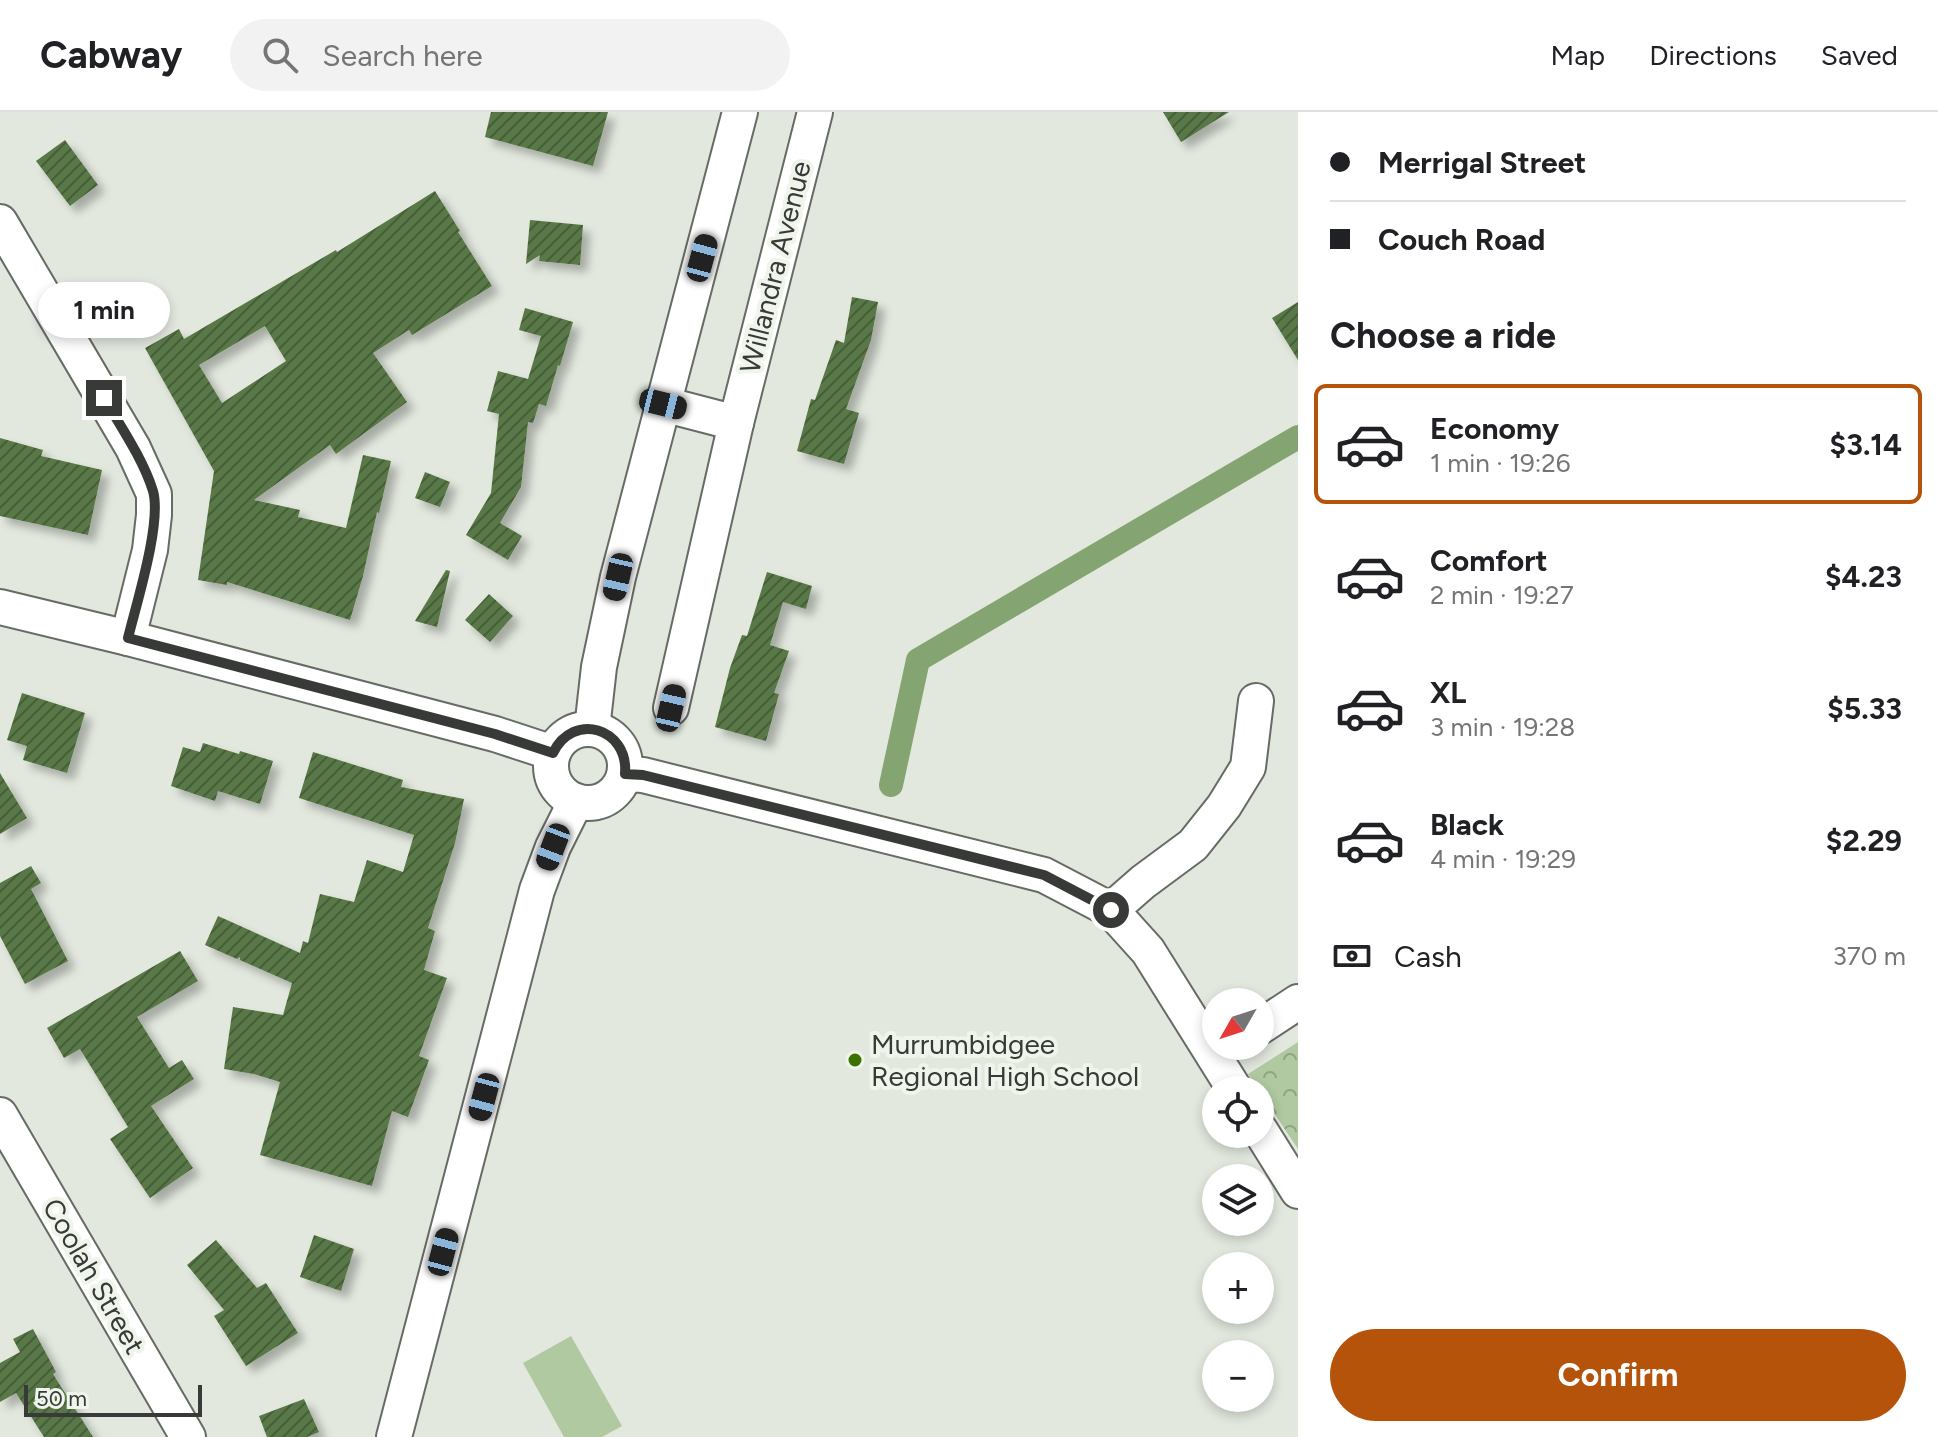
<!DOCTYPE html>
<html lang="en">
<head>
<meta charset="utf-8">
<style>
	:root { --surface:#fff; --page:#f2f2f2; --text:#202124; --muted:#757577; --line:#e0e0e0; --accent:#b45309 }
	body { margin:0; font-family:Figtree,sans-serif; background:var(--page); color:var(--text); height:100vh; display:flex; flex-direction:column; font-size:30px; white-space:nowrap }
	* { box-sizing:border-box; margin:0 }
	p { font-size:26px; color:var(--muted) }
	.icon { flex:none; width:44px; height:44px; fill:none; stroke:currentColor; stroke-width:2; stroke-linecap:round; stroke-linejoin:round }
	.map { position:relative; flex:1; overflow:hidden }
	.side { display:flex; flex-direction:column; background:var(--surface); width:640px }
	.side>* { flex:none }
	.top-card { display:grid; align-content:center; height:176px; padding:0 32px; background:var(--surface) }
	.needle { width:52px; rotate:231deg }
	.buttons { position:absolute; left:1202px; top:876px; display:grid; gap:16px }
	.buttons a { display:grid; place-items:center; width:72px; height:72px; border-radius:50%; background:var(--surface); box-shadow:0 4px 12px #0003; font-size:40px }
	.scale { position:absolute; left:24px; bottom:20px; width:178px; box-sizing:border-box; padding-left:8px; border:4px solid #383a37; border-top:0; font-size:22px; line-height:28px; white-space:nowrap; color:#383a37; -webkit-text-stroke:6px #eff5eb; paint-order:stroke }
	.end { position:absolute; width:36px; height:36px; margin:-18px; border:10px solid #383a37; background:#fff; box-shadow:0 0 0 4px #fff }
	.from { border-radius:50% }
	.bubble { position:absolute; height:56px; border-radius:28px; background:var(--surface); box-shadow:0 4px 12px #0003; font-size:26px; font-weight:700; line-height:56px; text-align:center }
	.car { position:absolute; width:24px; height:48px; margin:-24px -12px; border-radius:10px; box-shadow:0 0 6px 2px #0007; background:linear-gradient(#222 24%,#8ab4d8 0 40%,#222 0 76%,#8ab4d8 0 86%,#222 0) }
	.top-card b { display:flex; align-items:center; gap:28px; height:76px; font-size:30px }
	.top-card b+b { border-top:2px solid var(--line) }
	.top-card i { width:20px; height:20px; background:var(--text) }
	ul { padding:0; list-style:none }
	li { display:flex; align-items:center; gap:24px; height:120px; margin:0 16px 12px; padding:0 16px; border:4px solid transparent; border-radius:12px }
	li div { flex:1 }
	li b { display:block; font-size:30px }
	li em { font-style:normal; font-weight:700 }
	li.active { border-color:var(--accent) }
	li>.icon { width:72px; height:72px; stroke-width:1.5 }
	h2 { padding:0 32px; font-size:36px; line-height:96px }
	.pay { display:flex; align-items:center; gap:20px; height:88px; padding:0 32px; font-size:30px }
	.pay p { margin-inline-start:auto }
	.button { display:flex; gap:16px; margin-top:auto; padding:16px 32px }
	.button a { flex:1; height:92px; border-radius:48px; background:var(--accent); color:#fff; font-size:32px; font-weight:700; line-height:92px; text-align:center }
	header { display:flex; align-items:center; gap:48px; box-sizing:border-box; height:112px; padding:0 40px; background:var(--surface); border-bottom:2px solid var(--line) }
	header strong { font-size:38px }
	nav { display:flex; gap:44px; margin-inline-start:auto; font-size:28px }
	.search { width:560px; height:72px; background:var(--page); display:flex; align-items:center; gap:20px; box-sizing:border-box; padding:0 28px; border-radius:44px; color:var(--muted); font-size:30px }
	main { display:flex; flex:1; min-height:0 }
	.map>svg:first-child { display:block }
	.grass { fill:#b0c9a1 }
	.park { fill:url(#park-crowns) }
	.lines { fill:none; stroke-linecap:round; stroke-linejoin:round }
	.canal { stroke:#84a571; stroke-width:24 }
	.building { fill:url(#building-hatch); fill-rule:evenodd; filter:url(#shadow) }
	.minor-casing { stroke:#666b63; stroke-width:38 }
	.minor { stroke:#fff; stroke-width:34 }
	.route { stroke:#383a37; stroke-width:10 }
	.poi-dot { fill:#3b7200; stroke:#eff5eb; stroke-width:3 }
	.labels { text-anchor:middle; stroke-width:8; stroke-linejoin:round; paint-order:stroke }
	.street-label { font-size:28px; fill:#383a37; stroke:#eff5eb }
	.poi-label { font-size:28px; fill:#383a37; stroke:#eff5eb; text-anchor:start }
</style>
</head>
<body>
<header>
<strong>Cabway</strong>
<div class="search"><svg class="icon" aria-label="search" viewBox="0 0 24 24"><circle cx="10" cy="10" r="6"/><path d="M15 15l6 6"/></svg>Search here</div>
<nav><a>Map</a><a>Directions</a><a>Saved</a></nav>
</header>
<main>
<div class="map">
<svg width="1298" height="1325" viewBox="0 0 1298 1325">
	<defs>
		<pattern id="park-crowns" width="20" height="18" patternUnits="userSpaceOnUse" patternTransform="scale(2)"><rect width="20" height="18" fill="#b0c9a1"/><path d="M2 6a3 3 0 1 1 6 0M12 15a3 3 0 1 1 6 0" fill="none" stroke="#90a484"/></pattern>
		<pattern id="building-hatch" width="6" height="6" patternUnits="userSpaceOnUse" patternTransform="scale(2)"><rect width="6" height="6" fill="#597846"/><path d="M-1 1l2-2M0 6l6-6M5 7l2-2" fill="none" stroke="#475e38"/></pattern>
		<filter id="shadow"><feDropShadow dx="7" dy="7" stdDeviation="4" flood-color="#0004"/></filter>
	</defs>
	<rect width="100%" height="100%" fill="#e2e8de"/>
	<polygon class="grass" points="571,1224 622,1314 602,1325 564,1325 523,1251"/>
	<polygon class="park" points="1298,930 1298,1037 1248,962"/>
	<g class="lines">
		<polyline class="canal" points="891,673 918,548 1298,325"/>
	</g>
	<g class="building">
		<polygon points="491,0 608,0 593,54 485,25"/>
		<polygon points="1163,0 1229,0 1181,30"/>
		<polygon points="65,28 98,73 70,94 36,49"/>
		<path d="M435,79l25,40 -2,1 34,54 -80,49 -3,-5 -36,23 34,49 -71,52 -6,-9 -76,55 46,10 -2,7 48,11 17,-73 28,6 -12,52 -2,-1 -14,64 -13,44 -123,-38v3l-29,-5 16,-109 -69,-123 34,-19 5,10 152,-89 1,2zM265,214l21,35 -64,42 -23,-38z"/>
		<polygon points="530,108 583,113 580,153 539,149 540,143 526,152"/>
		<polygon points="852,185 878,190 871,228 846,297 859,301 844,352 797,339 811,287 815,288 836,228 844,231"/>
		<polygon points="1298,190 1298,248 1272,206"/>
		<polygon points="525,196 573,210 560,254 558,253 546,294 539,292 533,311 528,310 521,375 500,411 522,424 508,448 466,423 491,381 499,302 487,299 498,259 528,267 541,224 519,218"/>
		<polygon points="0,326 43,338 41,344 102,358 88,423 0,404"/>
		<polygon points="425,360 450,370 440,395 415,386"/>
		<polygon points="446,458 450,459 437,515 415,509"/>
		<polygon points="767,460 812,474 806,497 783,490 770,533 789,539 774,581 779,582 766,629 715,615 730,556 742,523 747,524"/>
		<polygon points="489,482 513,504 490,530 465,508"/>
		<polygon points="22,581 85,601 67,661 23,648 27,634 7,628"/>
		<polygon points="203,631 239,642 240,639 273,649 260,692 218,679 215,689 171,674 183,635 200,640"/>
		<polygon points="313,640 403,668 401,675 464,687 455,731 428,816 435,819 424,858 447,866 419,944 429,948 408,1005 392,999 372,1074 260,1043 280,970 254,962 224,957 233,895 283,903 292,871 240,848 240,845 237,847 205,833 218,804 300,841 303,829 308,831 320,782 354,790 367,748 403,760 414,723 299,686"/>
		<polygon points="0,661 27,706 0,722"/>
		<polygon points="31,754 41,771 31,777 68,849 25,872 0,824 0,771"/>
		<polygon points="180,839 198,869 137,905 169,956 182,948 194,967 151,994 193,1056 150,1086 110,1027 128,1015 80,937 64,946 47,916"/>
		<polygon points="314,1123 354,1137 341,1179 300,1165"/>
		<polygon points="216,1128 257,1176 266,1171 298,1221 246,1254 214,1204 224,1198 187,1153"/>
		<polygon points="33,1217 56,1260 53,1262 93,1325 44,1325 16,1281 0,1290 0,1251 20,1240 13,1227"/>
		<polygon points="304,1287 319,1320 307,1325 267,1325 259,1304"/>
	</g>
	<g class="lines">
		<g class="minor-casing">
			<g id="minor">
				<polyline points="0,110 133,336 154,382 154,403 150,438 128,526"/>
				<polyline points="663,292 736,311"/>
				<polyline points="0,495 128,526 495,622 553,641"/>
				<polyline points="671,596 736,311 815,0"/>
				<circle cx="588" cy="654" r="37"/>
				<polyline points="592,617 599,555 618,465 740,0"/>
				<polyline points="625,662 643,663 1044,763 1111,798 1148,839 1235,978"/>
				<polyline points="1111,798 1143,770 1193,733 1224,694 1248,655 1256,589"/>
				<polyline points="1260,915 1298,890"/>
				<polyline points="0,1003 188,1325"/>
				<polyline points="1260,1018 1298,1079"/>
				<polyline points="394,1325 537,778 553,735 576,689"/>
			</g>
		</g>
		<use href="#minor" class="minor"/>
	</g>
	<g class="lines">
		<path class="route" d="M104,286c17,29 39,61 49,93 9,32 -17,114 -25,147l367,96 58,19c20,-42 76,-25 72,21l18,1 401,100 67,35"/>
	</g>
	<circle class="poi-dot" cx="855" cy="948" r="8"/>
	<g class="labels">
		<g class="street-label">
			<text transform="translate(775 155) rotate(-76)" y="10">Willandra Avenue</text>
			<text transform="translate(94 1164) rotate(60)" y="10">Coolah Street</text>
		</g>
		<g class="poi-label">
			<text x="871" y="942">Murrumbidgee<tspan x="871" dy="32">Regional High School</tspan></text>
		</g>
	</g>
</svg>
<div class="buttons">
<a><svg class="needle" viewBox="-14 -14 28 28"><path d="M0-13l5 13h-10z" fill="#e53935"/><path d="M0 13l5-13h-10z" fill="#757577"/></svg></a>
<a><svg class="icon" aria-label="locate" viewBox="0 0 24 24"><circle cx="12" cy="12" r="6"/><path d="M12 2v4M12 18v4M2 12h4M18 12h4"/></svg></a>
<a><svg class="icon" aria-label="layers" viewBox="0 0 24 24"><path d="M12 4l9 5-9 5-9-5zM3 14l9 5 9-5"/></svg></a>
<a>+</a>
<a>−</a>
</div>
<div class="scale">50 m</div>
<i class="end from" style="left:1111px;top:798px"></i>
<i class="end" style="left:104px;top:286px"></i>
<div class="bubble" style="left:38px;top:170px;width:132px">1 min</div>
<i class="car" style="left:702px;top:146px;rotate:15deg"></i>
<i class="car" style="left:663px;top:292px;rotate:104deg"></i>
<i class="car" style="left:618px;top:465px;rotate:193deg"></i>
<i class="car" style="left:671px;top:596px;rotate:13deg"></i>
<i class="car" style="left:553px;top:735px;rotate:201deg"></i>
<i class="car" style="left:484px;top:985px;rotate:195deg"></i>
<i class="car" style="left:443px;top:1140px;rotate:15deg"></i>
</div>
<section class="side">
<div class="top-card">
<b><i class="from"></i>Merrigal Street</b>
<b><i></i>Couch Road</b>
</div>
<h2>Choose a ride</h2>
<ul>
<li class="active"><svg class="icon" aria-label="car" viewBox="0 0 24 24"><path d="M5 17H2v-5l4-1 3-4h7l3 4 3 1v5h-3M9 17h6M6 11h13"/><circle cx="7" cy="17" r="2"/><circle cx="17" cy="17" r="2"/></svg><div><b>Economy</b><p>1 min · 19:26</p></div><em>$3.14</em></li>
<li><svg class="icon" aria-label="car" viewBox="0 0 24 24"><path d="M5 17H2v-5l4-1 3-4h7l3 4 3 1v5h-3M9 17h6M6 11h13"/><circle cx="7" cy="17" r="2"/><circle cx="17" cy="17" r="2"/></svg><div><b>Comfort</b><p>2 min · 19:27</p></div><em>$4.23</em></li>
<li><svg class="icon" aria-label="car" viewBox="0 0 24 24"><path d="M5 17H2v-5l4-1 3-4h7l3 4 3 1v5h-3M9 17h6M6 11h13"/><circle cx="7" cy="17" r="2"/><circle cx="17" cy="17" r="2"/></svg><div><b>XL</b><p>3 min · 19:28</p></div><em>$5.33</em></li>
<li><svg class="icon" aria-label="car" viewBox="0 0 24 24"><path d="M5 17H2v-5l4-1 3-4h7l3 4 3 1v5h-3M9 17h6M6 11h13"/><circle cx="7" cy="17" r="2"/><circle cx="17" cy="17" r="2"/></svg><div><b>Black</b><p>4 min · 19:29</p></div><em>$2.29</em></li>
</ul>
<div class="pay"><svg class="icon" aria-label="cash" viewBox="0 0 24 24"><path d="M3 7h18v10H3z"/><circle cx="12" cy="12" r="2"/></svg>Cash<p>370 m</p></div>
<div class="button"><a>Confirm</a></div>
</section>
</main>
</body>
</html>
